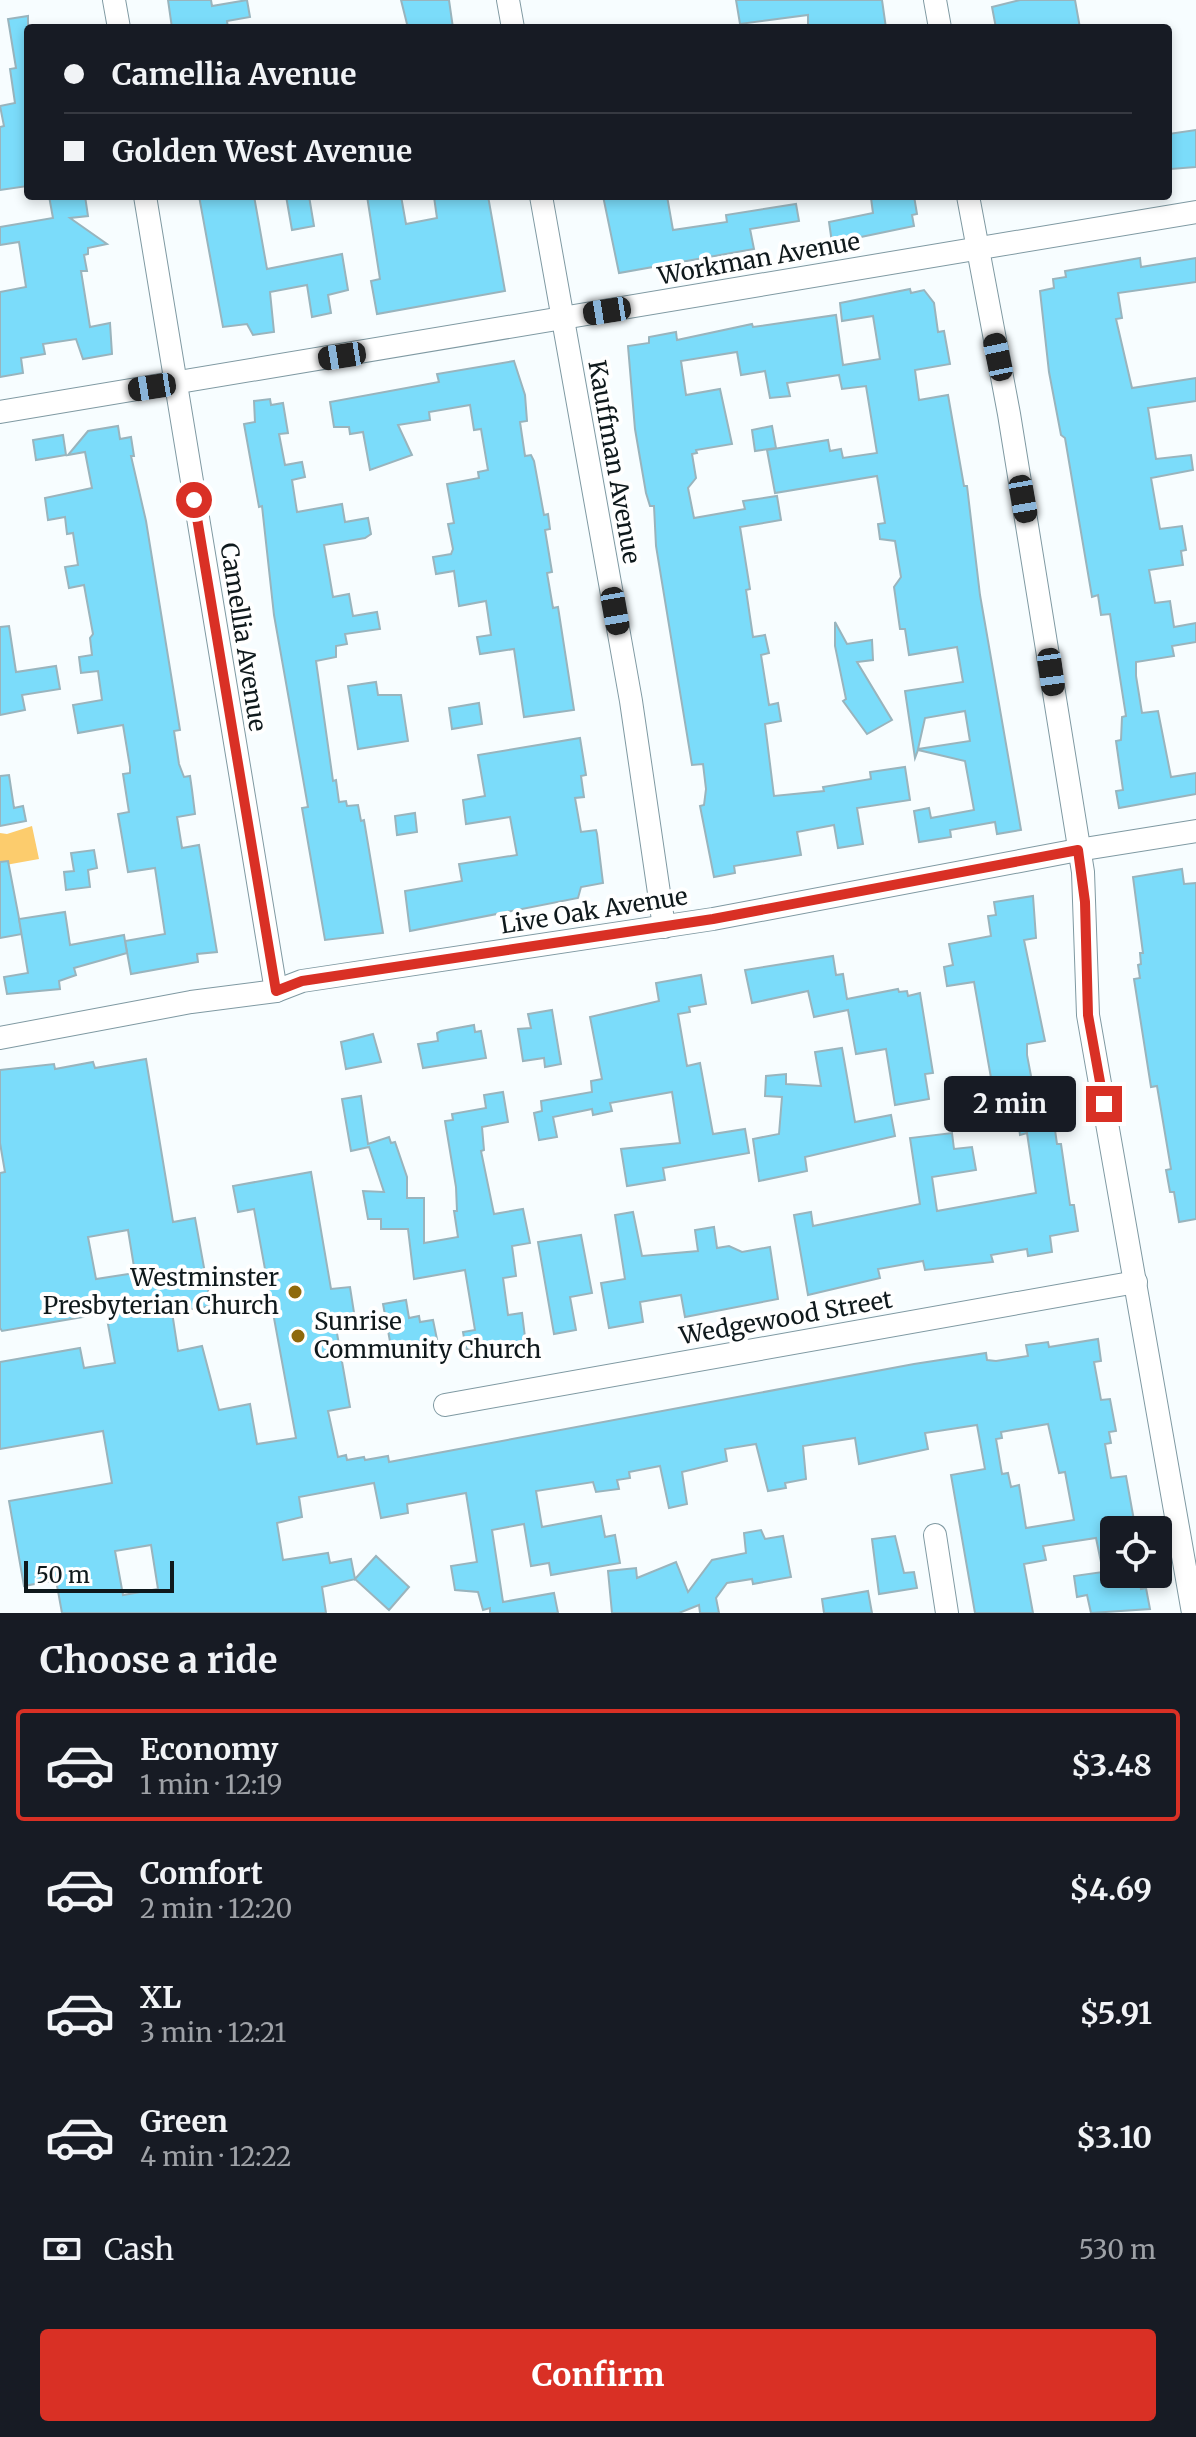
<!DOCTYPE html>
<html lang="en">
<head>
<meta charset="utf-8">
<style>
	:root { --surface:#171b24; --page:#242831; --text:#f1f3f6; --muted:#9ea1a6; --line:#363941; --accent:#d93025 }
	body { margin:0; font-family:Merriweather,serif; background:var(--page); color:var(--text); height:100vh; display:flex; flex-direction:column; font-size:30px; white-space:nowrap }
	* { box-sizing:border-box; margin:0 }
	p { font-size:26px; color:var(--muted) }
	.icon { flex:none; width:44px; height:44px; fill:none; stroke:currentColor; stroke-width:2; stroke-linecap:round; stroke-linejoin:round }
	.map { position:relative; height:1613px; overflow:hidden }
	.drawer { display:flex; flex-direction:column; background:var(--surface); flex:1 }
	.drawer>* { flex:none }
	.top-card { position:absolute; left:24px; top:24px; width:1148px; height:176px; border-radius:8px; box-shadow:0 4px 12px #0003; display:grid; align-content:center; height:176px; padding:0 40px; background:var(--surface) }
	.fabs { position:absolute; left:1100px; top:1516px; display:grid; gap:16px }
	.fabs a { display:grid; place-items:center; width:72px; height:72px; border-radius:8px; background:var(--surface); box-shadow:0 4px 12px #0003; font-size:40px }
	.scale { position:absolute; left:24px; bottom:20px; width:150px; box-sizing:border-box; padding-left:8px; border:4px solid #0f191c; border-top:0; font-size:22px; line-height:28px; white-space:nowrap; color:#0f191c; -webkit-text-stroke:6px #fff; paint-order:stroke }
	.end { position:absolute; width:36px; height:36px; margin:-18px; border:10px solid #d93025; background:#fff; box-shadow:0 0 0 4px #fff }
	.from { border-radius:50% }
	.bubble { position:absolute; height:56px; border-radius:8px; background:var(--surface); box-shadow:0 4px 12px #0003; font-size:26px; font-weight:700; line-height:56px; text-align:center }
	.car { position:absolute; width:24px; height:48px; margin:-24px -12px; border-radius:10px; box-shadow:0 0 6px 2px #0007; background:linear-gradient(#222 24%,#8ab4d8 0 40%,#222 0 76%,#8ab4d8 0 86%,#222 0) }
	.top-card b { display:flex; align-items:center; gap:28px; height:76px; font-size:30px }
	.top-card b+b { border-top:2px solid var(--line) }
	.top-card i { width:20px; height:20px; background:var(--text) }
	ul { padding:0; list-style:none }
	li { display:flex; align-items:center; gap:24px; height:112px; margin:0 16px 12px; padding:0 24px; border:4px solid transparent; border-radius:8px }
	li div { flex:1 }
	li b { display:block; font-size:30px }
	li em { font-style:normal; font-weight:700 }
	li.selected { border-color:var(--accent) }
	li>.icon { width:72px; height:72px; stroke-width:1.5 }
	h2 { padding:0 40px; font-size:36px; line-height:96px }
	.pay { display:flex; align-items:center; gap:20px; height:88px; padding:0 40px; font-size:30px }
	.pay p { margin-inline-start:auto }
	.primary-button { display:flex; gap:16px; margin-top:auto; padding:16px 40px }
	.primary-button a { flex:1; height:92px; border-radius:8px; background:var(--accent); color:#fff; font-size:32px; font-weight:700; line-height:92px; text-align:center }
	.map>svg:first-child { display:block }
	.green { fill:#fccc6d }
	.building { fill:#7bdcfa; stroke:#99b4bd; stroke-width:2; fill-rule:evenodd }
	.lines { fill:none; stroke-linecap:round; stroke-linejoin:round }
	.minor-casing { stroke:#7f99a2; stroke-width:24 }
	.minor { stroke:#fff; stroke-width:22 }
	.route { stroke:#d93025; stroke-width:10 }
	.poi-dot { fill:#8e690d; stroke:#fff; stroke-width:3 }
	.labels { text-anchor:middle; stroke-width:8; stroke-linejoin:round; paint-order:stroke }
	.street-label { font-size:24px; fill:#0f191c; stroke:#fff }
	.poi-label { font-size:24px; fill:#0f191c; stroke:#fff; text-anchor:end }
</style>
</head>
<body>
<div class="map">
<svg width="1196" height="1613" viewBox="0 0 1196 1613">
	<rect width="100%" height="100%" fill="#f7fdff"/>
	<polygon class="green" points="32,826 39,859 0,866 0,833 7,834"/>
	<g class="building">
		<polygon points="168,0 211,0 212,6 247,0 250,17 227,21 228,28 172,28"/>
		<polygon points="401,0 449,0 453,28 408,28"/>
		<polygon points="736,0 882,0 886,28 808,28 808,15 740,24"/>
		<polygon points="1020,0 1075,0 1080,28 996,28 992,7"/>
		<polygon points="28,16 28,186 0,190 0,127 4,126 0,106 15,103 10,69 16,68 8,19"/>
		<polygon points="1196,130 1196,167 1171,169 1168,134"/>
		<polygon points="49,196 85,196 88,216 70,218 107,244 88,248 88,254 84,255 87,271 81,271 90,327 110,323 112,354 83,359 76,339 43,344 45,354 21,358 23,373 0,377 0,292 26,287 19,242 0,245 0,227 53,218"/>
		<polygon points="199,196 254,196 267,269 342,254 348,290 328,295 331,313 312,317 307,285 270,292 274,332 253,335 247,324 223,327"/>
		<polygon points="286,196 309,196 314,226 292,230"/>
		<polygon points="367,196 401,196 406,224 437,218 434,197 488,196 505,291 377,314 371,281 380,279"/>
		<polygon points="603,196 667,196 673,230 727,222 726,215 796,204 799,221 750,229 754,249 619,273"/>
		<polygon points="883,196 914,196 917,214 912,215 914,226 832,243 829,222 873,213 871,198"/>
		<polygon points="1140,258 1141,267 1196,258 1196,282 1118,293 1122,318 1116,319 1132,388 1196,378 1196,401 1148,408 1156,459 1191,455 1193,470 1151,478 1160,529 1182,526 1186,550 1181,551 1183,565 1149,570 1155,603 1170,601 1174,627 1196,623 1196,642 1172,646 1174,656 1136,662 1136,676 1142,713 1158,711 1171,777 1196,773 1196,794 1119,808 1116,791 1123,790 1116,741 1121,740 1122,717 1126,716 1110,614 1101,615 1098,595 1092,597 1065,438 1061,435 1049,372 1040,291 1054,288 1053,279 1066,277 1065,271"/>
		<path d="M910,289l1,4 13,-3 10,13 4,29 6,-1 6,33 -35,6 4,30 29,-5 16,91h3l13,109 41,235 -24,4 -2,-12 -45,8 1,7 -32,5 -5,-31 15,-3 2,10 43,-8 -9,-49 -47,-11 -3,8 -10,-67 58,-9 -6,-35 -48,8 -4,-26h-5l-6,-42 7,-10 -6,-36 -15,-2 -2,-15 7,-1 -8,-47 -102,17 -8,-43 61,-10 2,11 11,-2 2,9 34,-5 -11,-67 -24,3 -3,-14 -52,8 3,13 -20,2 -5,-27 -24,4 -4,-23 -56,9 5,34 34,-6 12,55 -36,6 1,3 -5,1 4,24 -8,10 6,30 51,-9 -2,-8 34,-5 4,24 -41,7 10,62 -4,1 7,47 12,-2 4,18 -8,2 8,50 9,-2 3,18 -16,3 9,72 50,-5 -1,-4 48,-8 -1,-7 35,-5 5,33 -53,8 6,36 -25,4 -4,-23 -37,7 4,23 -67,11 1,7 -21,4 -14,-71 4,-1 2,-16 -3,-25 -11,1 -36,-219 -2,-40h-4l-4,-13 -11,-64 -7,-83 21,-3v-6l27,-5 1,8 75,-16 1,3 83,-12 7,50 37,-6 -7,-43 -31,5 -2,-18zM965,711l5,30 -52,8 7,-31z"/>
		<polygon points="514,361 525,395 527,421 520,422 525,456 531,455 534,461 544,515 548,514 550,529 545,530 552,572 547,573 553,608 558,607 574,710 524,717 514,649 480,654 477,637 491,635 486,601 459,606 454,571 436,574 433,557 451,554 453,549 448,524 454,523 447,484 479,478 478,472 488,470 481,429 474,430 470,405 429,412 430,420 398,425 412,455 370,470 363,432 350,434 349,427 334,427 330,402 439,382 437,374"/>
		<polygon points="270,399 271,405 283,403 288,433 279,434 285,465 302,462 305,477 292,480 297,512 342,504 345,522 368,518 371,534 365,538 324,545 333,597 349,594 353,616 377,612 380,629 345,634 347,644 336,646 336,657 316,661 333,781 336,780 339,802 346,801 347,806 358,805 361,821 364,820 383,933 325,940 302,808 308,807 274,615 262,506 259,507 244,424 255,422 254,401"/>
		<polygon points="118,426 120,439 131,437 134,456 131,456 146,521 180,730 174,731 179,764 184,777 190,776 192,790 195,814 177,817 182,848 199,845 217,952 197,954 198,962 131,974 125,941 165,934 155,868 128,872 118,814 129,812 123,774 130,773 130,767 123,725 78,733 73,705 102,700 98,671 81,673 79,657 92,655 90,638 93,634 84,585 69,588 65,567 78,565 73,533 67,534 65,517 48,520 45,498 92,488 85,452 68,455 88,431"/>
		<polygon points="772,426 776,448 755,451 752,430"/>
		<polygon points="63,435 66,455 36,460 33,440"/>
		<polygon points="835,622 847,644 872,640 873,660 857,662 892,720 867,734 843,701 846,699 835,646"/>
		<polygon points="9,626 16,672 56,666 60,689 22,695 25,710 0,715 0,627"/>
		<polygon points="376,682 378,695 401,695 408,741 358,749 348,686"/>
		<polygon points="479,703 482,724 452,729 449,708"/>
		<polygon points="580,738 586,775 581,776 584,797 575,798 581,832 596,830 597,834 603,883 581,887 578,898 410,931 405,891 462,881 459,864 517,855 510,817 466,824 463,800 485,796 478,755"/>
		<polygon points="9,775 14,808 23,806 26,821 0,826 0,776"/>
		<polygon points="415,813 417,832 397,835 395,816"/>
		<polygon points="94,850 97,868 88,870 90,887 66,890 64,872 74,871 71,853"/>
		<polygon points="8,861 22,934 0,938 0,862"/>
		<polygon points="1182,869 1184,884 1196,883 1196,1219 1179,1222 1174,1192 1170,1192 1166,1170 1171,1169 1157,1086 1151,1087 1134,979 1140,978 1138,965 1141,964 1140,953 1143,953 1133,877"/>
		<polygon points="1033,896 1036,938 1024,940 1045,1041 1027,1044 1027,1055 1035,1097 1050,1095 1057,1144 1061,1144 1070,1205 1074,1205 1078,1231 1050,1236 1052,1252 1028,1256 1027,1249 991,1255 993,1262 925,1270 923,1261 878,1269 880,1278 808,1295 794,1215 811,1212 813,1226 920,1204 910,1138 952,1133 954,1149 972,1147 976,1170 932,1177 937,1211 1036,1193 1027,1133 1020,1135 1016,1105 974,1114 970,1094 993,1089 974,982 947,986 944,967 953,965 949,944 991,936 988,916 996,915 994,902"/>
		<polygon points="65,912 70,945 124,935 127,953 74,968 76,975 59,981 60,989 7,994 4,977 28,973 19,919"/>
		<polygon points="833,956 836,975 843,974 847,999 898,989 899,992 907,991 908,996 920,993 933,1073 925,1074 929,1099 895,1105 886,1049 856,1054 848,1010 814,1017 808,991 752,1003 745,970"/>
		<polygon points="701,975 706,1004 689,1007 690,1012 678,1014 687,1066 700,1063 713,1134 745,1129 749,1153 663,1168 665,1180 627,1186 621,1149 680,1143 672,1092 610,1103 612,1111 593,1115 592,1109 553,1117 557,1137 539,1140 534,1113 542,1111 541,1101 592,1092 591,1081 602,1079 590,1017 659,1001 656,983"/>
		<polygon points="552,1010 561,1064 545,1067 544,1058 523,1061 518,1029 531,1028 528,1014"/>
		<polygon points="474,1025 475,1032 481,1031 486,1058 423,1068 418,1044 438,1041 437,1033 441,1031"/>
		<polygon points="373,1034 381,1062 346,1069 341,1042"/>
		<polygon points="842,1048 855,1122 891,1115 895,1136 805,1157 807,1171 759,1181 753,1139 779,1134 782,1097 765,1096 766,1076 786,1074 786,1084 821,1086 815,1052"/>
		<path d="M146,1059l27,163 22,-4 16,88 -39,6 6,39 24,-5 17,64 31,-6 7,40 39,-6 -42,-229 -16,3 -5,-26 78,-14 20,117 19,-2 5,32 -20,3 15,85 -22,4 10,46 8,-2 1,5 17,-3 1,3 23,-4 1,6 525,-98 72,-11 1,7 9,1 32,-5 -2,-11 22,-3 1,5 49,-8 3,22 -7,1 7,38 9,-1 6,32 -7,1 2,11 -6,1 6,34 15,-2 9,50 -21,3v45h24l3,15 5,-1 4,21 -59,4 -4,-18 -10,2 -3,-21 29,-4 -7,-34 -53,8 3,14 -22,4 9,49h-58l-24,-138 34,-6 -8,-44 -52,8 3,16 -69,15 -4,-26 -52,8 3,33 -21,4 1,5 -18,3 -12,-47 -31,5 2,12 -45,11 5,32 -18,4 -9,-42 -31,6 1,6 -13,2 2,9 -23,3 -3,-10 -57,9 6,36 59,-11 4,21 10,-2 5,28 -69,12 -2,-12 -18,3 -7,-42 -32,6 11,72 51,-9 4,20h-68v-5l-7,2 -5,-18 -23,-2 -4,-24 26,-4 -11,-69 -59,11 1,9 -27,5 -7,-35 -75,14 3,20 -25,6 6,37 45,-7 2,10 21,-4 4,20 21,-23 33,31 -20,23 -34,-31 -33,8 4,26h-264l-6,-33 -32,6 -15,-85 103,-18 -9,-52 -103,18v-87l80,-14 4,20 31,-5 -9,-50 -104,18 -2,-3v-155l5,-1 -5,-29v-73l54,-6 1,5 38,-7 2,6zM128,1230l7,43 -39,6 -8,-42zM1048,1424l11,49 6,-1 9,48 -48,8 -7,-43 -8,2 -3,-14 -6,1 -6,-35 6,-1 -1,-6zM151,1545l7,44 -35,6 -8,-44z"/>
		<polygon points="503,1092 508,1122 482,1127 484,1150 481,1151 494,1214 523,1209 530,1243 512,1246 516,1276 503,1278 508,1315 522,1313 526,1345 481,1352 480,1347 466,1349 463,1332 475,1330 465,1270 414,1279 408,1229 381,1229 381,1219 368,1219 363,1191 384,1192 369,1147 351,1151 342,1099 361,1096 368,1144 389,1137 391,1143 395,1142 407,1177 407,1198 424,1198 424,1243 458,1237 454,1211 457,1211 456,1187 445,1121 453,1120 452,1114 486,1108 484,1095"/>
		<polygon points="633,1212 642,1256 698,1251 695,1230 714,1227 717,1248 729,1246 742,1252 770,1247 778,1299 685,1317 681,1295 640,1302 643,1322 609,1328 601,1283 625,1279 615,1215"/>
		<polygon points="581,1235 592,1293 570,1297 576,1330 554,1334 538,1242"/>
		<polygon points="406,1300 409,1318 419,1316 420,1322 433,1320 439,1349 410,1355 409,1349 392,1352 383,1304"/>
		<polygon points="761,1530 765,1539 783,1536 791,1577 753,1584 752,1579 727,1583 716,1598 719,1613 700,1613 699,1605 679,1613 612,1613 608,1571 636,1568 637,1578 676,1562 688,1592 712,1560 746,1553 744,1533"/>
		<polygon points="895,1536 904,1573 914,1572 917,1588 879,1594 872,1539"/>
		<polygon points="868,1591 872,1613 824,1613 822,1599"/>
	</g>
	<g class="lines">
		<g class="minor-casing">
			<g id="minor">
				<polyline points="114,0 119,28"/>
				<polyline points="508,0 513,28"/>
				<polyline points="935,0 940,28"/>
				<polyline points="145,196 276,991"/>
				<polyline points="541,196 631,701 664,927"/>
				<polyline points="968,196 1009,414 1083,872 1088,1015 1193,1613"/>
				<polyline points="0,412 1196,212"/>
				<polyline points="0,1038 191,1002 276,991 302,981 713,919 1078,850 1196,831"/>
				<polyline points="445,1405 1136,1282"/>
				<polyline points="935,1535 947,1613"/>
			</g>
		</g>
		<use href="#minor" class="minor"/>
	</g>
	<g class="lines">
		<polyline class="route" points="194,500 276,991 302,981 713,919 1078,850 1085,902 1088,1015 1104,1104"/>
	</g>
	<g class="poi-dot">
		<circle cx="295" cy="1292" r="8"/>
		<circle cx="298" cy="1336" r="8"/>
	</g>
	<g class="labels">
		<g class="street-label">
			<text transform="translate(759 259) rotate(-10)" y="8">Workman Avenue</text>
			<text transform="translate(614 462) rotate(80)" y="8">Kauffman Avenue</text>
			<text transform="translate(243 637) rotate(81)" y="8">Camellia Avenue</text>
			<text transform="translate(594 911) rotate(-9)" y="8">Live Oak Avenue</text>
			<text transform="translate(786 1318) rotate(-10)" y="8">Wedgewood Street</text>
		</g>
		<g class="poi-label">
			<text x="279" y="1286">Westminster<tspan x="279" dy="28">Presbyterian Church</tspan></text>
			<text x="314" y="1330" text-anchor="start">Sunrise<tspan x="314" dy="28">Community Church</tspan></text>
		</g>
	</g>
</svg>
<div class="fabs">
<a><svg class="icon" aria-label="locate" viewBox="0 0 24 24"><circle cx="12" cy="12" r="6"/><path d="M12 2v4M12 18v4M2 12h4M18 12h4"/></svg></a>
</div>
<div class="scale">50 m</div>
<i class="end from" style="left:194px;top:500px"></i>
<i class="end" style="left:1104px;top:1104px"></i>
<div class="bubble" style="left:944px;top:1076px;width:132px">2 min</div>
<i class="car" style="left:607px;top:311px;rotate:261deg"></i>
<i class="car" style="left:342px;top:356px;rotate:261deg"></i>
<i class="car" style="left:998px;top:357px;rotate:348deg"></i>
<i class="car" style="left:152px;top:387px;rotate:261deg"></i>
<i class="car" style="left:1023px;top:499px;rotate:170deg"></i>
<i class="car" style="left:615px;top:611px;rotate:170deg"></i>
<i class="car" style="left:1051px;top:672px;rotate:172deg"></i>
<div class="top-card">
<b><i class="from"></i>Camellia Avenue</b>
<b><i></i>Golden West Avenue</b>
</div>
</div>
<section class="drawer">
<h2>Choose a ride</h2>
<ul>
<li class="selected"><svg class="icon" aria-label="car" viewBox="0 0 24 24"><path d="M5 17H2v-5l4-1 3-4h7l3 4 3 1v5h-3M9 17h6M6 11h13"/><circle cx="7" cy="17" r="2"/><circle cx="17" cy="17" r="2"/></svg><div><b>Economy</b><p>1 min · 12:19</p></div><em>$3.48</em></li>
<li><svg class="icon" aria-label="car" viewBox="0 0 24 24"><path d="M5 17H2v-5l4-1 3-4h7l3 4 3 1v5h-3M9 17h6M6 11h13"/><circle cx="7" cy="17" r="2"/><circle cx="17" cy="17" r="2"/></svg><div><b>Comfort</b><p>2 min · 12:20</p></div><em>$4.69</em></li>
<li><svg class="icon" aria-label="car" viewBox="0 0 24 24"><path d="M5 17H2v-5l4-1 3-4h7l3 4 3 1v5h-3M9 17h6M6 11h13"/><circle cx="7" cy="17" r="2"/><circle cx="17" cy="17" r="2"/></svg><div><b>XL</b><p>3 min · 12:21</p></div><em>$5.91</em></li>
<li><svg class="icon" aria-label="car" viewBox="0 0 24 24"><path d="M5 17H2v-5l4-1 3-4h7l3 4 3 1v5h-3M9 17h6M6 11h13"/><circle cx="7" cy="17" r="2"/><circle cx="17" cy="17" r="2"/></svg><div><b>Green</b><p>4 min · 12:22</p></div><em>$3.10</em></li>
</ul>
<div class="pay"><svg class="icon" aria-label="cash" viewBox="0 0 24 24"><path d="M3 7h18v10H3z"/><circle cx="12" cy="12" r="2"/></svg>Cash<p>530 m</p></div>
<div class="primary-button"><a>Confirm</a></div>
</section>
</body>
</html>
